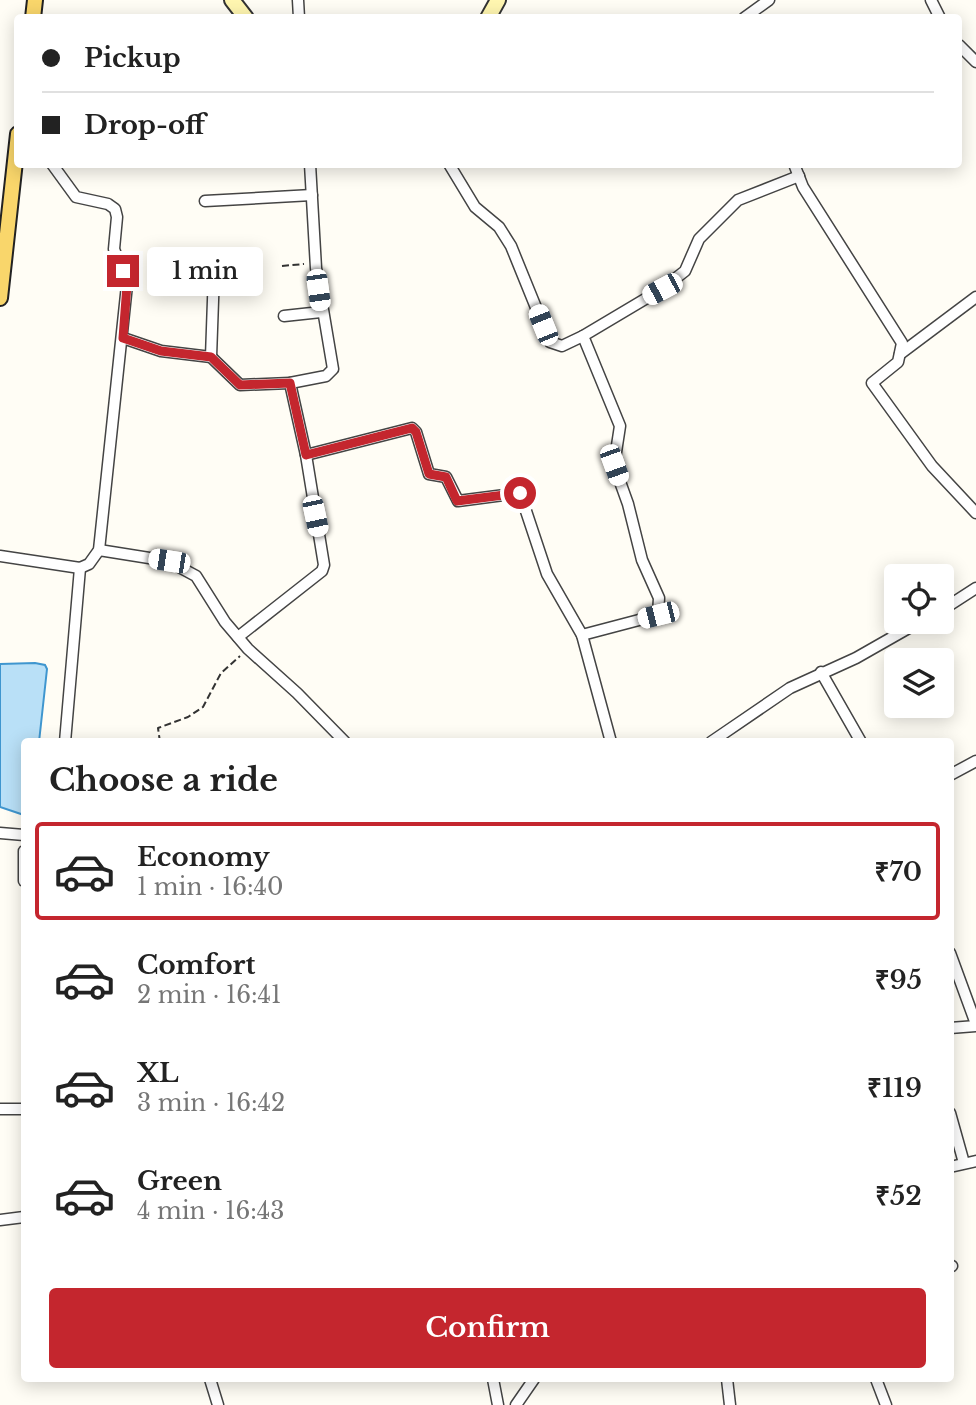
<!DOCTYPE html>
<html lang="en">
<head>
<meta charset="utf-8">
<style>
	:root { --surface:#fff; --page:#f6f6f6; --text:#222; --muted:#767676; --line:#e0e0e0; --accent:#c4262e }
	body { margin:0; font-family:"Libre Baskerville",serif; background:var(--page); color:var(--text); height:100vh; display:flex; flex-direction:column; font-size:26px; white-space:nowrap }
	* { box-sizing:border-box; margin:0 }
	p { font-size:23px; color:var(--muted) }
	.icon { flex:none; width:38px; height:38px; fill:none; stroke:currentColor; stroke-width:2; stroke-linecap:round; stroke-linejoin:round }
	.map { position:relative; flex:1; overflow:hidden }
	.details { position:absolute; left:21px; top:738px; width:933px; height:644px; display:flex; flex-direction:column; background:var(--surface); border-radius:7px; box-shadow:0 4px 18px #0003 }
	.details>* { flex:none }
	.banner { position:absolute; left:14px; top:14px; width:948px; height:154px; border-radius:7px; box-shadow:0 4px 18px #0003; display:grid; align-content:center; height:154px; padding:0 28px; background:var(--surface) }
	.buttons { position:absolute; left:884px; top:564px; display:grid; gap:14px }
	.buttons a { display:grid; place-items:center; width:70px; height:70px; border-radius:7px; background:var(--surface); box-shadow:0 4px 18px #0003; font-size:35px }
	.end { position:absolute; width:32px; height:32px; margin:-16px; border:9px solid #c4262e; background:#fff; box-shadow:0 0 0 4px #fff }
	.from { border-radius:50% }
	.bubble { position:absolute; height:49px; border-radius:7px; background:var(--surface); box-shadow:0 4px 18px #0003; font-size:23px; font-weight:600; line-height:49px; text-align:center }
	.car { position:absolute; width:21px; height:42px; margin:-21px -10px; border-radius:9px; box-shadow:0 0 5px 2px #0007; background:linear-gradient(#fff 24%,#345 0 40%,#fff 0 76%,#345 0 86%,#fff 0) }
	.banner b { display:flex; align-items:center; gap:24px; height:66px; font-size:26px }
	.banner b+b { border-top:2px solid var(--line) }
	.banner i { width:18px; height:18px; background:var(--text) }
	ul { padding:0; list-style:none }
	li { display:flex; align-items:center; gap:21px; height:98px; margin:0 14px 10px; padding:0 14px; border:4px solid transparent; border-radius:7px }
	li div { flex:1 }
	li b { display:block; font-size:26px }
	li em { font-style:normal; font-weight:600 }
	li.current { border-color:var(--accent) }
	li>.icon { width:63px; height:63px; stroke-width:1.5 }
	h2 { padding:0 28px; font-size:32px; line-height:84px }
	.button { display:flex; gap:14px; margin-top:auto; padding:14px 28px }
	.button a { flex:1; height:80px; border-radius:7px; background:var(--accent); color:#fff; font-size:28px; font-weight:600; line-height:80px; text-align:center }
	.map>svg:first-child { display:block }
	.water { fill:#b9e0f7; stroke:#3f96cf; stroke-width:2 }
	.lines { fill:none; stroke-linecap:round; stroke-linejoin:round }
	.street-casing { stroke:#444; stroke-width:13 }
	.secondary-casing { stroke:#333; stroke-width:18 }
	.primary-casing { stroke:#222; stroke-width:18 }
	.path { stroke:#333; stroke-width:2; stroke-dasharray:7 3.5; stroke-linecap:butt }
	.street { stroke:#fff; stroke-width:10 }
	.secondary { stroke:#fff6b0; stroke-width:14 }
	.primary { stroke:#f9d66b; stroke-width:14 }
	.route { stroke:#c4262e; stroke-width:9 }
</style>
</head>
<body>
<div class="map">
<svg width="976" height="1405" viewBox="0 0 976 1405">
	<rect width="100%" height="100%" fill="#fffdf5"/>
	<polygon class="water" points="35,663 45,665 47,669 39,742 24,742 24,815 0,807 0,664"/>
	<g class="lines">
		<g class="street-casing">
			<g id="street">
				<polyline points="298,0 299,18"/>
				<polyline points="931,0 940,18"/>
				<polyline points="744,18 769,0"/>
				<polyline points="959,45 976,62"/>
				<polyline points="449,164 475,207 499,227 511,246 550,342 562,346 583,336"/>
				<polyline points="794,164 803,187 902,343 898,362 872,383 932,466 976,513"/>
				<polyline points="205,201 312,195"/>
				<polyline points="284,316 321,312"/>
				<polyline points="123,338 161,351 211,357 240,385 290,383"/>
				<polyline points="900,354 976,297"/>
				<polyline points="211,357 214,272"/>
				<polyline points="306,455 412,428 416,432 429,474 446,477 458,501 520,493 547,574 582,635"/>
				<polyline points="99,550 168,561 196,576 225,622 248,649 297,693 345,742"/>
				<polyline points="0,556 80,568 89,564 99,550 127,285 114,249 117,217 115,209 108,204 76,197 52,164"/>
				<polyline points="942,610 976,588"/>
				<polyline points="238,637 322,571 324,565 306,455 290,383 326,376 333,369 316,268 310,164"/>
				<polyline points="821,672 861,742"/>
				<polyline points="65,742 80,568"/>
				<polyline points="611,742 582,635 658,615 659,598 642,560 628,504 614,465 620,426 583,336 662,289 685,271 699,239 738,200 799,176"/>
				<polyline points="711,742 790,688 856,658 921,621"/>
				<polyline points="950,775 976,761"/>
				<polyline points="0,833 24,835"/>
				<polyline points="24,851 24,881"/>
				<polyline points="950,953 976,1024"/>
				<polyline points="950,1028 976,1026"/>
				<polyline points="0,1109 24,1109"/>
				<polyline points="950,1113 964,1163"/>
				<polyline points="950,1167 976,1161"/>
				<polyline points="0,1220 24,1217"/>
				<polyline points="950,1267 952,1266"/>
				<polyline points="210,1379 218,1405"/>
				<polyline points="493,1379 498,1405"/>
				<polyline points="727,1379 730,1405"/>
				<polyline points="876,1379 886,1405"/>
				<polyline points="516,1405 534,1379"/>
			</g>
		</g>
		<g class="secondary-casing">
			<g id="secondary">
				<polyline points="232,0 246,18"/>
				<polyline points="488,18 498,0"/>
			</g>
		</g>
		<g class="primary-casing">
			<g id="primary">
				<polyline points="33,18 35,0"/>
				<polyline points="0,298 18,134"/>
			</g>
		</g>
		<g class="path">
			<polyline points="282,266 304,264"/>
			<polyline points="160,742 158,728 188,717 203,707 221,673 240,656"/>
		</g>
		<use href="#street" class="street"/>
		<use href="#secondary" class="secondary"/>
		<use href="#primary" class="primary"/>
	</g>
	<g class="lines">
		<polyline class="route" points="123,271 127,285 123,338 161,351 211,357 240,385 290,383 306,455 412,428 416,432 429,474 446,477 457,501 520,493"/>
	</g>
</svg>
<div class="buttons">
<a><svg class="icon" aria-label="locate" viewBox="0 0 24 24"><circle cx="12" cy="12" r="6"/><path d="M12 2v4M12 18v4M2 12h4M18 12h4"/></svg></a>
<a><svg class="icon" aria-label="layers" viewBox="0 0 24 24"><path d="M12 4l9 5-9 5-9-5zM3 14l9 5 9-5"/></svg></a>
</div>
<i class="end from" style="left:520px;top:493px"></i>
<i class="end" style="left:123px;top:271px"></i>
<div class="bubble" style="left:147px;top:247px;width:116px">1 min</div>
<i class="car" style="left:662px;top:289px;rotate:242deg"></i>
<i class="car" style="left:318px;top:290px;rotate:172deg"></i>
<i class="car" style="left:543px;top:325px;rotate:338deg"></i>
<i class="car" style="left:614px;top:465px;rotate:160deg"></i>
<i class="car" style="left:315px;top:516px;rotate:168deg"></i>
<i class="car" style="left:169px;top:561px;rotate:279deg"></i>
<i class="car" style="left:658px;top:615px;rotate:256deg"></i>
<div class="banner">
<b><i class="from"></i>Pickup</b>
<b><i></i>Drop-off</b>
</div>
<section class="details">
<h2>Choose a ride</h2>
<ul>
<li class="current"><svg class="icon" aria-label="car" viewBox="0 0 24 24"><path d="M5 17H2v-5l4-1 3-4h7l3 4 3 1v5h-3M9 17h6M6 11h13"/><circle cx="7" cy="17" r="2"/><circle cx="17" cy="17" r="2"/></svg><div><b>Economy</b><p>1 min · 16:40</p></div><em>₹70</em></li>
<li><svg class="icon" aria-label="car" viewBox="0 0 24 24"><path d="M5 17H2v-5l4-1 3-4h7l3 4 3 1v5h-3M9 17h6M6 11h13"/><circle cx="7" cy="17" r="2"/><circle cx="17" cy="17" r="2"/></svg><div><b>Comfort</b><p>2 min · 16:41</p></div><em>₹95</em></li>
<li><svg class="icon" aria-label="car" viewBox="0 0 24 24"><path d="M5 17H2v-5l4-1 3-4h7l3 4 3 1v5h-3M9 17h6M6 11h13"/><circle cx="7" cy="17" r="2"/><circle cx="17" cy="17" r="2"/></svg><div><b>XL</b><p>3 min · 16:42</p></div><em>₹119</em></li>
<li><svg class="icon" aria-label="car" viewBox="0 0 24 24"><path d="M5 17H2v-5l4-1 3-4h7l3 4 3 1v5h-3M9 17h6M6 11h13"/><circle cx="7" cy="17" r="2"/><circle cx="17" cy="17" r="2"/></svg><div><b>Green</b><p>4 min · 16:43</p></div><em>₹52</em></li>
</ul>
<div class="button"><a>Confirm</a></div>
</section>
</div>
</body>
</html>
